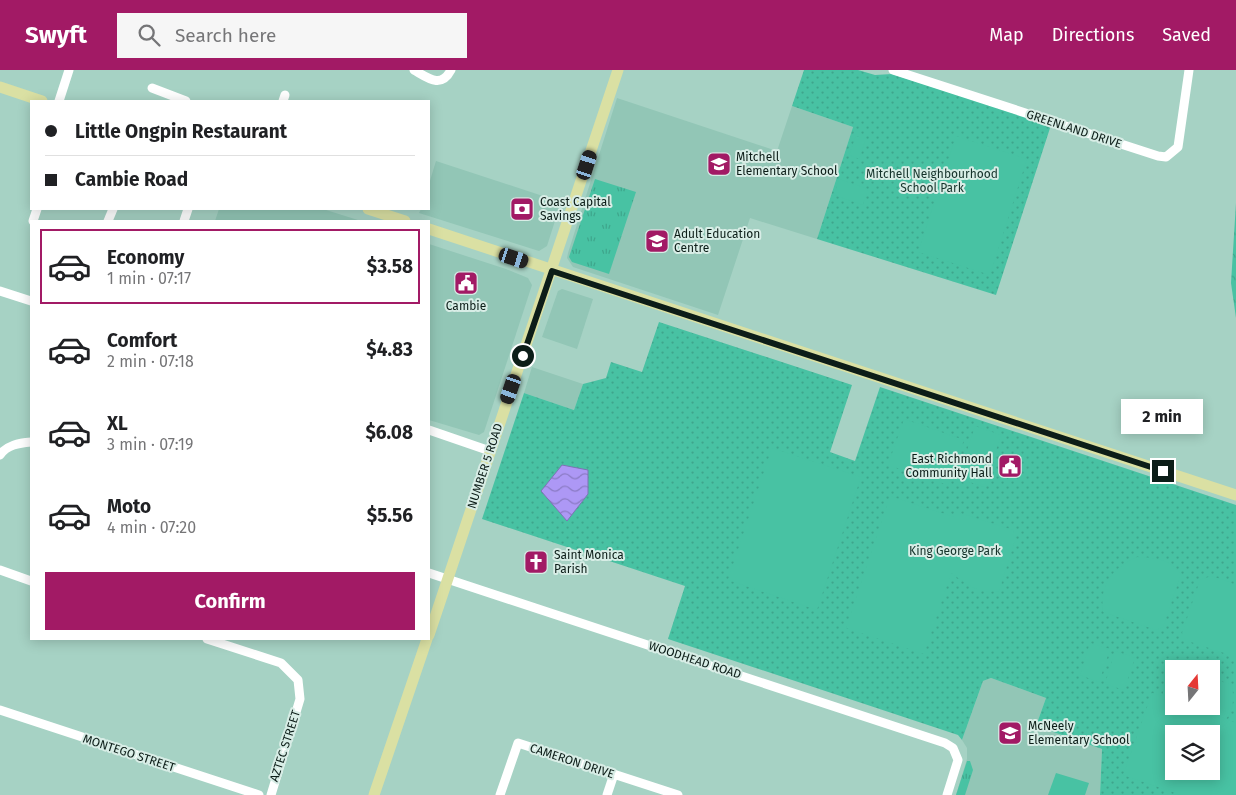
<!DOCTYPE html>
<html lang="en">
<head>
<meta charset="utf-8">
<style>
	:root { --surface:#fff; --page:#f6f6f6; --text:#202124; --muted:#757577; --line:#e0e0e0; --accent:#a21a65 }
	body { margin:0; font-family:"Fira Sans",sans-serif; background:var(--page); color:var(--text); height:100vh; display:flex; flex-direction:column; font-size:19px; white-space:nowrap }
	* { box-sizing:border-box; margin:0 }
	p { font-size:16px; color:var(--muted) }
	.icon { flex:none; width:28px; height:28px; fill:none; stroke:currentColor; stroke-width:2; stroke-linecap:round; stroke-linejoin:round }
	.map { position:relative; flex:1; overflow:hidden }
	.drawer { position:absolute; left:30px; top:150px; width:400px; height:420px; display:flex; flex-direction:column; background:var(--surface); border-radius:0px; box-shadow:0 2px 12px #0003 }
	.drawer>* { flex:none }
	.guide { position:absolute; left:30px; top:30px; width:400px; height:110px; border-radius:0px; box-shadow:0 2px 12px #0003; display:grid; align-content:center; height:110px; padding:0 15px; background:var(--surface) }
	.needle { width:32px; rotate:18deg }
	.buttons { position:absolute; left:1165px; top:590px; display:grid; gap:10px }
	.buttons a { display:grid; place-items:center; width:55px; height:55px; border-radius:0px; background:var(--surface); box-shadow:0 2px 12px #0003; font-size:25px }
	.end { position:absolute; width:22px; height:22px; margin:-11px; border:6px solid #0c1d18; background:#fff; box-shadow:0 0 0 2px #fff }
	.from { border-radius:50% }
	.bubble { position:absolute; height:35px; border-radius:0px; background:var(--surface); box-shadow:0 2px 12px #0003; font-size:16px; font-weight:700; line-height:35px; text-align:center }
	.car { position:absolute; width:15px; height:30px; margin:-15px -8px; border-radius:6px; box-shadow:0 0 4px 1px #0007; background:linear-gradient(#222 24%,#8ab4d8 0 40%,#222 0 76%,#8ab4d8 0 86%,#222 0) }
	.guide b { display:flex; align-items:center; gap:18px; height:48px; font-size:19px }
	.guide b+b { border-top:1px solid var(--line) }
	.guide i { width:12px; height:12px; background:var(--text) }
	ul { padding:9px 0 0; list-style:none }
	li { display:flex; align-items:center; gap:15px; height:75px; margin:0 10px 8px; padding:0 5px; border:2px solid transparent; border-radius:0px }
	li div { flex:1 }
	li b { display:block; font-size:19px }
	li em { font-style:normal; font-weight:700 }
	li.current { border-color:var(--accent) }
	li>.icon { width:45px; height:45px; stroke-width:1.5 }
	.primary-button { display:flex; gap:10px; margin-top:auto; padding:10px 15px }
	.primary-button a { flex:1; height:58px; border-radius:0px; background:var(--accent); color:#fff; font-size:20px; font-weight:700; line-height:58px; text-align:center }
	header { display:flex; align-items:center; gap:30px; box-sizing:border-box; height:70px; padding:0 25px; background:var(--accent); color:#fff }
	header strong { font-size:24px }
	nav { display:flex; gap:28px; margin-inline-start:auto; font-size:18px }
	.search { width:350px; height:45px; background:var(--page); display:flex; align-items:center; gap:12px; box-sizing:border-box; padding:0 18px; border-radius:0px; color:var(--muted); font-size:19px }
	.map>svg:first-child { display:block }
	.built { fill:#92c6b6 }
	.grass { fill:url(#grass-tufts) }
	.forest { fill:url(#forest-crowns) }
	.park { fill:url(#park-dots); fill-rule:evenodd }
	.garden { fill:#48c2a3; fill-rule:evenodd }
	.water { fill:url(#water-waves); stroke:#7d73b3 }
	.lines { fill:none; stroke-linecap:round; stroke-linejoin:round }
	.minor { stroke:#fff; stroke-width:9 }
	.major { stroke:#dae0a3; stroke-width:11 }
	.route { stroke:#0c1d18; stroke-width:6 }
	.labels { text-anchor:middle; stroke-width:4; stroke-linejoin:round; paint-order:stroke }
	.street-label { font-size:12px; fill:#0c1d18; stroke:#d8ede6 }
	.poi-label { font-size:12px; fill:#0c1d18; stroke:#d8ede6; text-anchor:start }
	.park-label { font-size:12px; fill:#15332b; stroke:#d8ede6 }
</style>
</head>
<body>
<header>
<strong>Swyft</strong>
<div class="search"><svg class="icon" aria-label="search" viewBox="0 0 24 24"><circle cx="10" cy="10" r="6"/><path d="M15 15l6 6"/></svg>Search here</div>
<nav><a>Map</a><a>Directions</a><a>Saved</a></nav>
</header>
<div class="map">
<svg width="1236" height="725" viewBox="0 0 1236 725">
	<defs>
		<pattern id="grass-tufts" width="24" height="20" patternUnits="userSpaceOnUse" patternTransform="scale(1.25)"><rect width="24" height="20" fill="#48c2a3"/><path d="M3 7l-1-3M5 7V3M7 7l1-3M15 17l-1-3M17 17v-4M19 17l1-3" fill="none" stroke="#3ea68c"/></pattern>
		<pattern id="forest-crowns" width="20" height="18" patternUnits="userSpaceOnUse" patternTransform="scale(1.25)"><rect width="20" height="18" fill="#48c2a3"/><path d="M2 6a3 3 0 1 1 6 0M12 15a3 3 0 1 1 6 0" fill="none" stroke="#3ea68c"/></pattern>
		<pattern id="park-dots" width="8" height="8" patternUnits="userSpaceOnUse" patternTransform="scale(1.25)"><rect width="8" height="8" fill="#48c2a3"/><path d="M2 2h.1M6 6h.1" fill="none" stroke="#3ea68c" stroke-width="1.8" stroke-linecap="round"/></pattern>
		<pattern id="water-waves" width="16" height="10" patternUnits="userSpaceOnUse" patternTransform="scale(1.25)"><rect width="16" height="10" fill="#ad98f5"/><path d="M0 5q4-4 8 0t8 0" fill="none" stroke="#8b7bc5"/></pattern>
	</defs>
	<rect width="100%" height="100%" fill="#a6d2c4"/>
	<g class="built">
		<polygon points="617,28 777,81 792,36 853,57 817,169 750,148 718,245 573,197 567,188 568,183"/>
		<polygon points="436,91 561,132 547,176 539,181 419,143 421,139 429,139 429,114"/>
		<polygon points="219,139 323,139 361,151 215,151"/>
		<polygon points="429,174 506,199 528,208 532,215 484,362 479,365 429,350"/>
		<polygon points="562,219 593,229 577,279 542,267 558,221"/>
		<polygon points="532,297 583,314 574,340 524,323"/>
		<polygon points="991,608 1046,628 1036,656 1102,679 1100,725 956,725 967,689 967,678 962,670 983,611"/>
	</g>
	<g class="grass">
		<polygon points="595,109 636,122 609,204 572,192 569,187"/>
		<polygon points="967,691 970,691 973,700 965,725 956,725"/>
	</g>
	<polygon class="forest" points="1236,133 1236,248 1231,213"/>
	<g class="park">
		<polygon points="804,0 858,0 875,5 892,4 1051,55 996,225 817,169 853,57 792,36"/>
		<path d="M659,252l193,63 -22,67 25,9 25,-74 356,118v290h-136l2,-46 -66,-23 10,-28 -55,-20 -8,3 -21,59 -4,-5 -290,-96 17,-53 -203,-67 42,-126 50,17 9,-26 23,-6 5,-16 31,10zM1174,599h37v37h-37zM1174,664h37v37h-37z"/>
	</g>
	<g class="garden">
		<polygon points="856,66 866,69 859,89 849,85"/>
		<polygon points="956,66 1027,89 990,205 918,182"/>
		<polygon points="839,109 868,119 863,135 834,125"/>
		<polygon points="904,349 964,370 948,415 888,395"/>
		<polygon points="975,356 1001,365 984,417 958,408"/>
		<polygon points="772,378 861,407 817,540 728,510"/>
		<path d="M890,426l64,21 6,-4 53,17 3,7 -17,54c-24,2 -30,-6 -48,-18l-27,81 -78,-26z"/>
		<path d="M1137,487c19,1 31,1 44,17l-18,53 -7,3 -53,-18c-3,-28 8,-43 34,-55z"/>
		<polygon points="1211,506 1230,512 1236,516 1236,587 1185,570 1182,563 1200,510"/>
		<polygon points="1090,573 1110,579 1099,612 1080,605"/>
		<polygon points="1115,581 1135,588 1124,620 1105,614"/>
		<path d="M1177,596l7,3h-10v37h37v-28l21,7c2,12 2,25 -6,34l10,4v72h-55l-58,-20 29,-82 10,3 7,-26zM1174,664h37v37h-37z"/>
		<polygon points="1056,703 1089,713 1085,725 1048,725"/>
	</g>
	<polygon class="water" points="562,395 588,400 588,424 567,451 541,421"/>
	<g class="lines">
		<g class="minor">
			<path d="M414,0c14,8 27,19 37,0"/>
			<polyline points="893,0 1158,86 1166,87 1178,77 1189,0"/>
			<polyline points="152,18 186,31"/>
			<polyline points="59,31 69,0"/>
			<polyline points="283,31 285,25"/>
			<polyline points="33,151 37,139"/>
			<polyline points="108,151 113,139"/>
			<polyline points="184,151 188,139"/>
			<polyline points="0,221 31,231"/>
			<polyline points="429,360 490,381"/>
			<path d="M0,385c7,-10 19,-12 31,-13"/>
			<polyline points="0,500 31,511"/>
			<polyline points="429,503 945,673 953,678 958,690 947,725"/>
			<polyline points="207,569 281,593 298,610 300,629 271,725"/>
			<polyline points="0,640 259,725"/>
			<polyline points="500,725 518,673 678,725"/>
			<polyline points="607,725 614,704"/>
		</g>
		<g class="major">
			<polyline points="0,17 42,31"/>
			<polyline points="368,139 405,151"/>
			<polyline points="429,159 1236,425"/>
			<polyline points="429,565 618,0"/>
			<polyline points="374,725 427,569"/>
		</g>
	</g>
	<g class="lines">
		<polyline class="route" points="523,286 552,201 1163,401"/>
	</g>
	<defs>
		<g id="school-square" transform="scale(1.25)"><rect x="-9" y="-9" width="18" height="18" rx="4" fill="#a21a65" stroke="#d8ede6"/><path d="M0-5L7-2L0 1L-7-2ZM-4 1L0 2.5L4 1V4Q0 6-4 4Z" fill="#fff"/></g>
		<g id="bank-square" transform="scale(1.25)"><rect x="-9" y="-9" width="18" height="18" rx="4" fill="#a21a65" stroke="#d8ede6"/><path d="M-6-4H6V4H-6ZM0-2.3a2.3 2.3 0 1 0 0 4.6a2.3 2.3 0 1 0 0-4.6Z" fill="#fff"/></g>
		<g id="civic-square" transform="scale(1.25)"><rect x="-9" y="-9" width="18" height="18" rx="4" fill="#a21a65" stroke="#d8ede6"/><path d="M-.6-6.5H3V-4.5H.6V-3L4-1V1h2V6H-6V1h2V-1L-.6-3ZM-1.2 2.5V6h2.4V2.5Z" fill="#fff"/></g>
		<g id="church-square" transform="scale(1.25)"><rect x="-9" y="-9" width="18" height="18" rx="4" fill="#a21a65" stroke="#d8ede6"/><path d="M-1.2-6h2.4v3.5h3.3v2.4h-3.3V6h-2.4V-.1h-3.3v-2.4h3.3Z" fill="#fff"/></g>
	</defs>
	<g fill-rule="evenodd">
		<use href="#school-square" x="719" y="94"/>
		<use href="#bank-square" x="522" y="139"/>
		<use href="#school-square" x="657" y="171"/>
		<use href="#civic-square" x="466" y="213"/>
		<use href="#civic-square" x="1010" y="396"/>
		<use href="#church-square" x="536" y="492"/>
		<use href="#school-square" x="1010" y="663"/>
	</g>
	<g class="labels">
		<g class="street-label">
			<text transform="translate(1074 59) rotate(18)" y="4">GREENLAND DRIVE</text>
			<text transform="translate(485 396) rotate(-72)" y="4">NUMBER 5 ROAD</text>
			<text transform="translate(695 590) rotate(18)" y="4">WOODHEAD ROAD</text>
			<text transform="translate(285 676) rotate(-72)" y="4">AZTEC STREET</text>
			<text transform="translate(129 683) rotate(18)" y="4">MONTEGO STREET</text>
			<text transform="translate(572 691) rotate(18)" y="4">CAMERON DRIVE</text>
		</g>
		<g class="poi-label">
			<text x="736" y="91">Mitchell<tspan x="736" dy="14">Elementary School</tspan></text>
			<text x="540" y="136">Coast Capital<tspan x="540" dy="14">Savings</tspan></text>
			<text x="674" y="168">Adult Education<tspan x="674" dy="14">Centre</tspan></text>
			<text x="466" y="240" text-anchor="middle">Cambie</text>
			<text x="992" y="393" text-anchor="end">East Richmond<tspan x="992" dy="14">Community Hall</tspan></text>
			<text x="554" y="489">Saint Monica<tspan x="554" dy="14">Parish</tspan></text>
			<text x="1028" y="660">McNeely<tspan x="1028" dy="14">Elementary School</tspan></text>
		</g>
		<g class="park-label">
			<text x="932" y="108">Mitchell Neighbourhood<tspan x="932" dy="14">School Park</tspan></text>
			<text x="955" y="485">King George Park</text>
		</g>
	</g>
</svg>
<div class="buttons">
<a><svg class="needle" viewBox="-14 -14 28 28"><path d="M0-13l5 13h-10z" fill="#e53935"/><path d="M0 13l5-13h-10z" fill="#757577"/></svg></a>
<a><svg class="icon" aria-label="layers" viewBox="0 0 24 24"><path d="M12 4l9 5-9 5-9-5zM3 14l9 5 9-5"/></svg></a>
</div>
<i class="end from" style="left:523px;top:286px"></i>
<i class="end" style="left:1163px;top:401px"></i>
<div class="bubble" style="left:1121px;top:329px;width:82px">2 min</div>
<i class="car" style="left:587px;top:95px;rotate:18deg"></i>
<i class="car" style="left:514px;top:188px;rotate:108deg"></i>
<i class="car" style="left:511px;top:319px;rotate:199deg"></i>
<div class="guide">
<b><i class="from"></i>Little Ongpin Restaurant</b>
<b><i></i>Cambie Road</b>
</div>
<section class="drawer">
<ul>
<li class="current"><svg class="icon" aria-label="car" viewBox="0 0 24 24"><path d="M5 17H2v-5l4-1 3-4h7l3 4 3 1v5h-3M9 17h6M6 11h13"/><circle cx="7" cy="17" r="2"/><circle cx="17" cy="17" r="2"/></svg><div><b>Economy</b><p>1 min · 07:17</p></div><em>$3.58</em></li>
<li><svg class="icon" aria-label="car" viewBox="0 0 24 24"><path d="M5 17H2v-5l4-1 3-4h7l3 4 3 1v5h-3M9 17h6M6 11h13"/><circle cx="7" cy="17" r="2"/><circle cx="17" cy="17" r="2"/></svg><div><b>Comfort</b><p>2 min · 07:18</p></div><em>$4.83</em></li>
<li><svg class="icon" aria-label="car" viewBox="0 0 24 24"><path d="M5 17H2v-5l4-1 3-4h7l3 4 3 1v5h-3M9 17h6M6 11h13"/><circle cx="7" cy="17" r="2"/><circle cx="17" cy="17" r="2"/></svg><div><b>XL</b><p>3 min · 07:19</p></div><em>$6.08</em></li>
<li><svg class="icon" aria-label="car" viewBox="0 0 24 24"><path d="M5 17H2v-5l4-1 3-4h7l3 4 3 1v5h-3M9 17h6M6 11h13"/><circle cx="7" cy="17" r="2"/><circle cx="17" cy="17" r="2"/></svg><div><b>Moto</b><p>4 min · 07:20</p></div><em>$5.56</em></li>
</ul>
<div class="primary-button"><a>Confirm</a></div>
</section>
</div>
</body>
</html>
